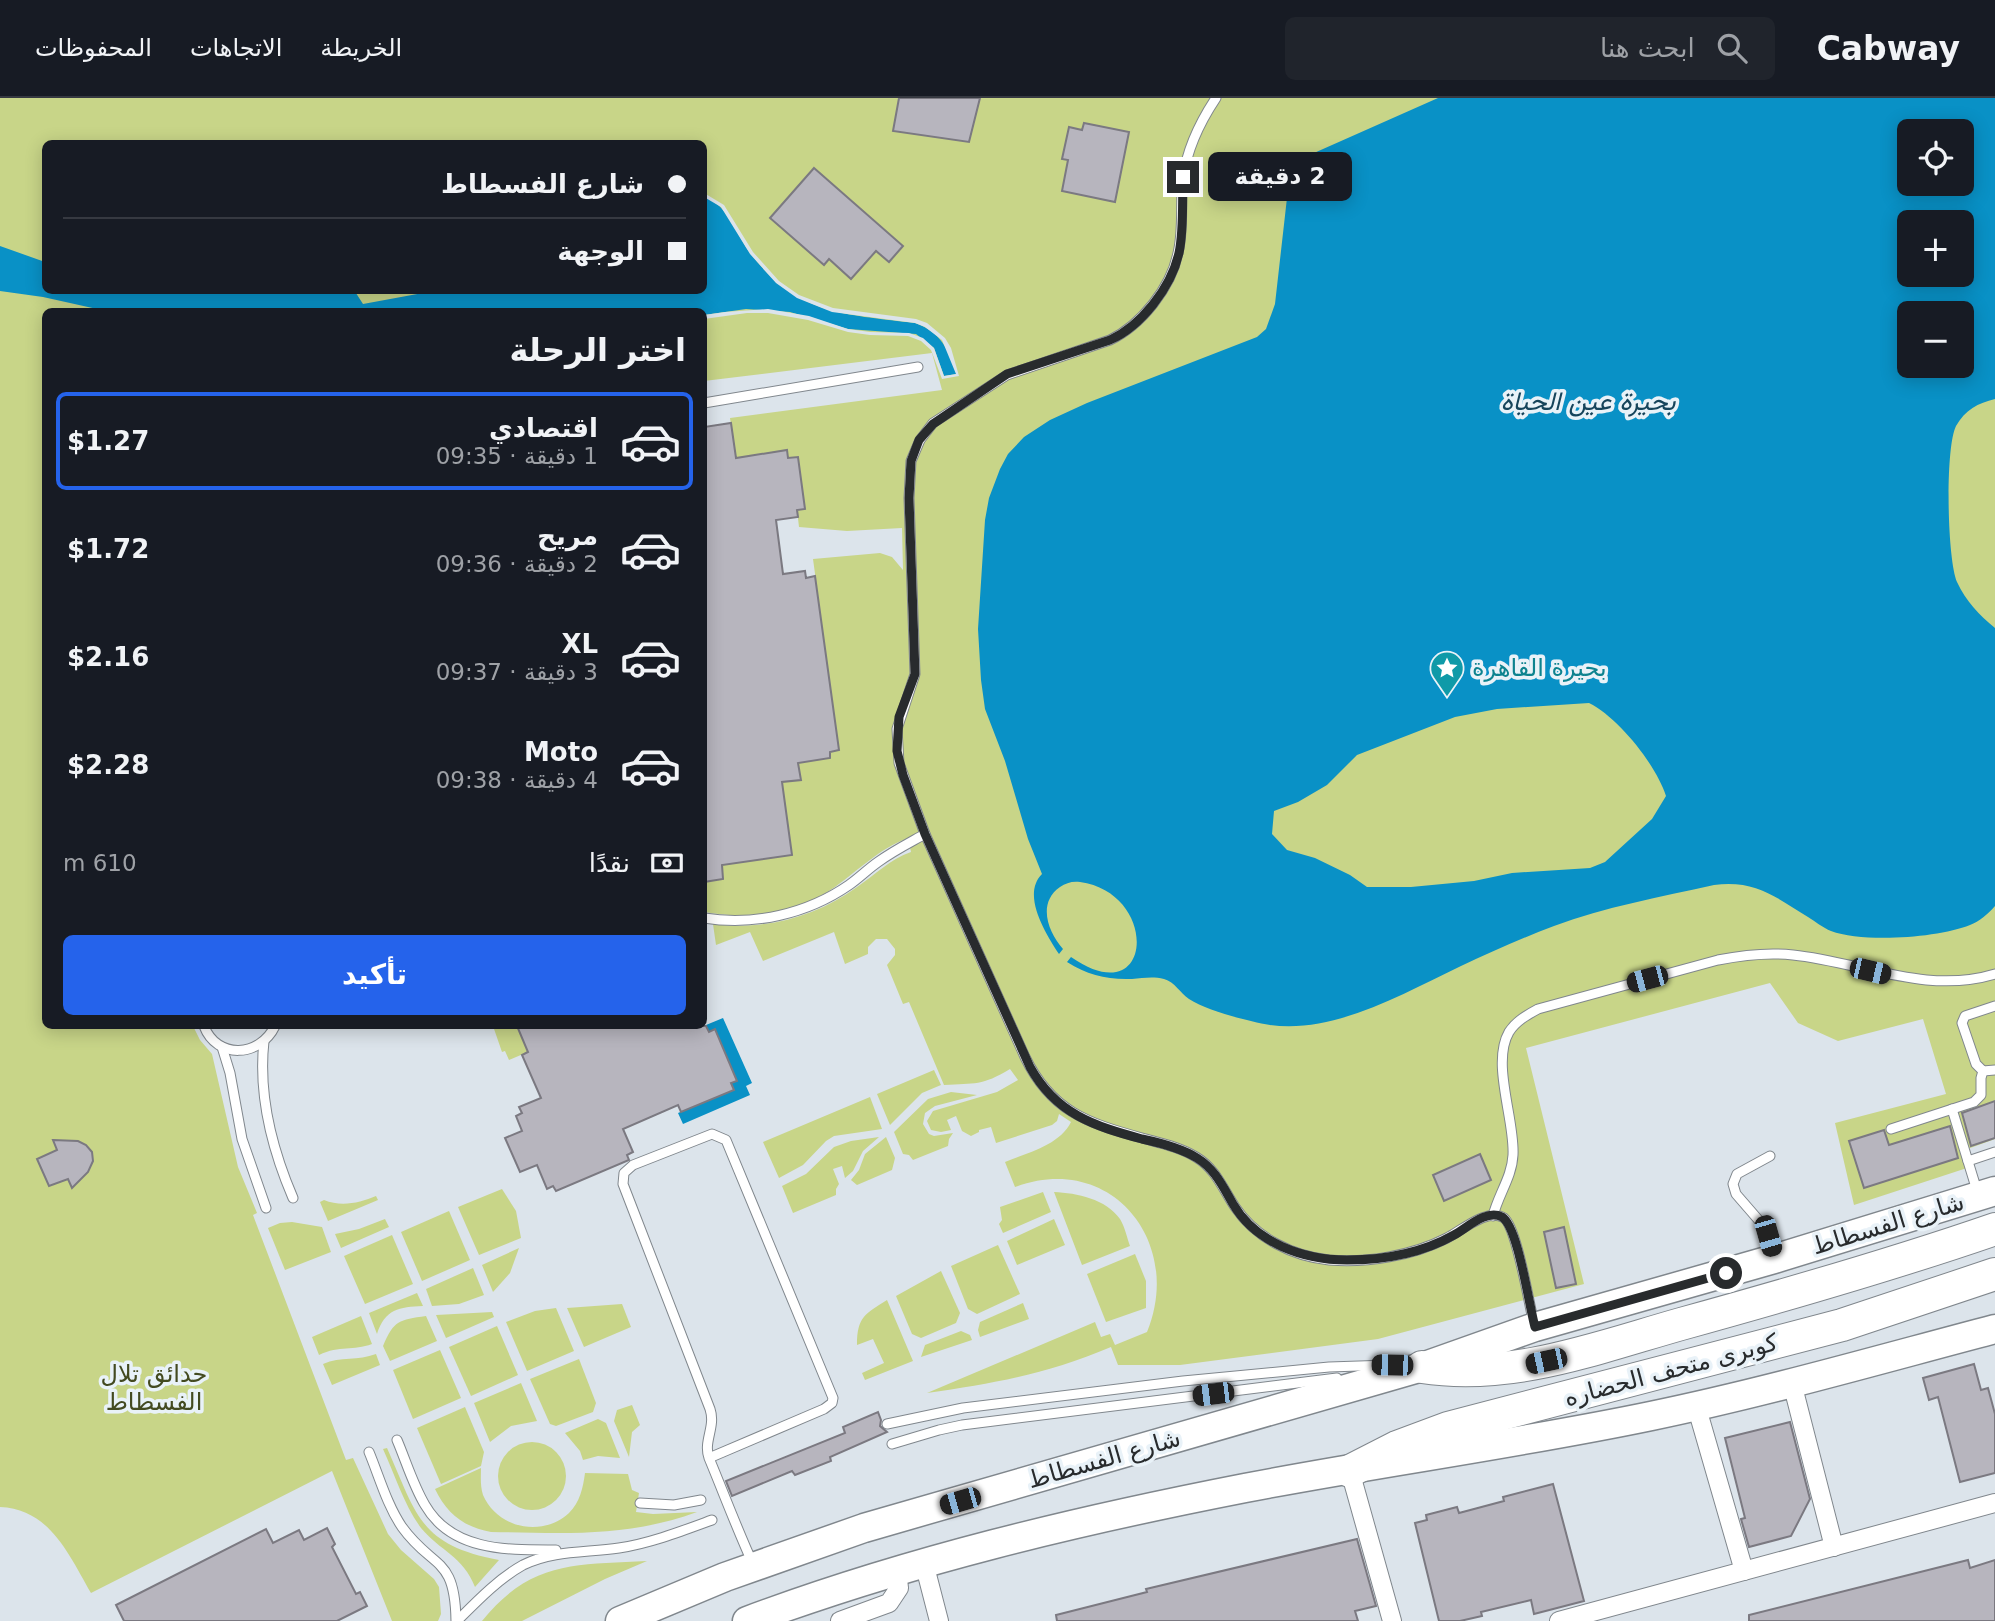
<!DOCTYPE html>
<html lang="ar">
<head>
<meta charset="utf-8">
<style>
	:root { --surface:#171b24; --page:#20242c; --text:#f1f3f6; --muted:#9ea1a6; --line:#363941; --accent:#2563eb }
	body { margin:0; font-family:"DejaVu Sans",Vazirmatn,sans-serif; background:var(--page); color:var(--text); direction:rtl; height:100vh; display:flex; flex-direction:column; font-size:26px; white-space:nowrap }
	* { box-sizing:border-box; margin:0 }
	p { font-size:23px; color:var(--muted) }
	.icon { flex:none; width:38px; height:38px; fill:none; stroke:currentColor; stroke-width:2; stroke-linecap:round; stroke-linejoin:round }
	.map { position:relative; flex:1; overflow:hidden; direction:ltr }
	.details { position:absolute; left:42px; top:210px; width:665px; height:721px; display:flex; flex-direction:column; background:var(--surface); border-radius:10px; box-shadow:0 4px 18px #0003; direction:rtl }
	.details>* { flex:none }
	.banner { position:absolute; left:42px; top:42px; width:665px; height:154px; border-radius:10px; box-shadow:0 4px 18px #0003; direction:rtl; display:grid; align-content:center; height:154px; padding:0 21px; background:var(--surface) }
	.controls { position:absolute; left:1897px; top:21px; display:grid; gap:14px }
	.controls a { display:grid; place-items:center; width:77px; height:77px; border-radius:10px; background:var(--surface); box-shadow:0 4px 18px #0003; font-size:35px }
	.end { position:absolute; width:32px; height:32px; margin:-16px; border:9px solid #282b2d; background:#fff; box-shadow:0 0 0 4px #fff }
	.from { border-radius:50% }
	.bubble { position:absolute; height:49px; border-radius:10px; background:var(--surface); box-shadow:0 4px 18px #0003; font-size:23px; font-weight:800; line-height:49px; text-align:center; direction:rtl }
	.car { position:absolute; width:21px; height:42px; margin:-21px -10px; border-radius:9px; box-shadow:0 0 5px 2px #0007; background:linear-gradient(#222 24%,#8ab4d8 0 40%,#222 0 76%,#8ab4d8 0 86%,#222 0) }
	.banner b { display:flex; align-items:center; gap:24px; height:66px; font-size:26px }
	.banner b+b { border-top:2px solid var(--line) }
	.banner i { width:18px; height:18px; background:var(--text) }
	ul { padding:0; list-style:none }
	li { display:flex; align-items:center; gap:21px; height:98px; margin:0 14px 10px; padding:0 7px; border:4px solid transparent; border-radius:10px }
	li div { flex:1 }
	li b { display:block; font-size:26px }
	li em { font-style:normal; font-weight:800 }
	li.active { border-color:var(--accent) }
	li>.icon { width:63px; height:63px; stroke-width:1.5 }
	h2 { padding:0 21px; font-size:32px; line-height:84px }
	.pay { display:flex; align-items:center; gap:18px; height:77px; padding:0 21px; font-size:26px }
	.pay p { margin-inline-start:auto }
	.primary-button { display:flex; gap:14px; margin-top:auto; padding:14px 21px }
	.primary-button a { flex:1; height:80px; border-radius:10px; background:var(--accent); color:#fff; font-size:28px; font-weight:800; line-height:80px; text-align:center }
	header { display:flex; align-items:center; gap:42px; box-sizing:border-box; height:98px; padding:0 35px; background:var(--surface); border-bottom:2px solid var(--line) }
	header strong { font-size:33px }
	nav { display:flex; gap:38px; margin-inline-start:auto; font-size:24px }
	.search { width:490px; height:63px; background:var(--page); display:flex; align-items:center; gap:18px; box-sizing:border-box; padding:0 24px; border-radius:10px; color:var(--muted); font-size:26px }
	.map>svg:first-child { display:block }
	.green { fill:#c8d588; fill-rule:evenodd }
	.water { fill:#0991c6; fill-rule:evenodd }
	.pier { fill:#dce4eb }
	.building { fill:#b7b5be; stroke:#7b7981; stroke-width:2 }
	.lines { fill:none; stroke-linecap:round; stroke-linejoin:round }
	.lane-casing { stroke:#80878d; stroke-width:11 }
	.street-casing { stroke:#80878d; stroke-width:20 }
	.primary-casing { stroke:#80878d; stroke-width:31 }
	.highway-casing { stroke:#80878d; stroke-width:34 }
	.lane { stroke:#fff; stroke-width:9 }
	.street { stroke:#fff; stroke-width:18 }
	.primary { stroke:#fff; stroke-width:28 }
	.highway { stroke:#fff; stroke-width:32 }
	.route { stroke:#282b2d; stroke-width:9 }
	.labels { text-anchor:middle; stroke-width:7; stroke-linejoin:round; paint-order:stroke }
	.culture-label { font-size:24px; fill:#0d838f; stroke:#e9f2f8; text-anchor:start }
	.street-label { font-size:24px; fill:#282b2d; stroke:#e9f2f8 }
	.park-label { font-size:24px; fill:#434a20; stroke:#e9f2f8 }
	.water-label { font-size:26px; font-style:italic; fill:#16445b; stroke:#e9f2f8 }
</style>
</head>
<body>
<header>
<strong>Cabway</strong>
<div class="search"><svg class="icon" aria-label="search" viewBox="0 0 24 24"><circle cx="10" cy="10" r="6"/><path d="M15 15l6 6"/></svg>ابحث هنا</div>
<nav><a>الخريطة</a><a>الاتجاهات</a><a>المحفوظات</a></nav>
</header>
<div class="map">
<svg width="1995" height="1523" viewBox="0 0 1995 1523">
	<rect width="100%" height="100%" fill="#dce4eb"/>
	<g class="green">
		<path d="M0,0h1995v1041l-33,12 5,17 -113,37 -19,-82 111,-29 -23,-75 -85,22 -40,-18 -28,-40 -244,65 58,236 -206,55 -198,26h-62l-7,-18c-64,27 -116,36 -184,46l168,-71 6,15 9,-3 5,11 32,-13c37,-90 -36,-181 -132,-145l-10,-25c22,-9 55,-17 66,-40l-12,-8 -2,7 -5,4 -56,18 -5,-16 -12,3v2l-8,4 -9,-5 -6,-15 -9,4 4,10 -10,2 -10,-2 -4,-9 6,-10 64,-19 21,-12 -8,-11c-28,17 -35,14 -66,16l-35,-83 -6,2 -16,-39 8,-10v-6l-8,-10h-11l-8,8v7l-23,10 -11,-32 -71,29 -13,-29 -34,13 -3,-21c50,7 103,-7 144,-37 18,-12 33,-28 54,-35l-3,-14c-29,11 -48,31 -73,49 -37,26 -88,33 -131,25v-30l19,-3 -1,-14 70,-10 -10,-73 19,-3 -3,-16 32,-5v-6l9,-2 -26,-191 67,-6 12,4 11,13 -1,-42 -55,3 -48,-4 -2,-17 8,-2 -7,-51 -10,1 -2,-8 -50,8 -6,-40 212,-28 -10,-37 -228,28v-69h-658v714h147l7,14 12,14 26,113 19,46 -4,2 93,245 7,-2 35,76 13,16 33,29 5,8 2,27 -3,7h-46l-60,-150 -241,122c-22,-38 -41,-84 -91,-86zM1909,33h53v53h-53zM46,46h658v146h-658zM1909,124h53v53h-53zM1909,215h53v53h-53z"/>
		<polygon points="493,928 517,928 528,954 509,962 505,953 502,954"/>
		<polygon points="934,972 941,987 922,995 890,1027 877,996"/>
		<polygon points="951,994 977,997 935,1008 925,1015 923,1026 929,1036 934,1038 953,1035 949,1041 948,1048 913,1062 909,1057 903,1056 894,1034 928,1001"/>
		<polygon points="870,999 882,1031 834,1038 826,1043 803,1067 779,1080 763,1044"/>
		<polygon points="879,1039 863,1053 853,1073 845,1080 842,1068 833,1071 839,1086 836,1091 836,1097 793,1115 782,1088 806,1076 834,1049 851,1043"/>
		<polygon points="886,1039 895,1060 892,1072 857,1087 851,1082 859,1072 865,1056"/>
		<polygon points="502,1091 516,1113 521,1140 479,1157 458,1109"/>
		<polygon points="1043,1094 1051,1114 1003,1135 999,1126 1002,1122 1000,1109"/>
		<path d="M1054,1094c23,1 52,7 66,27 5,8 7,19 10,27l-48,19z"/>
		<path d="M376,1098l2,4 -50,21 -8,-19 4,-2c17,7 36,3 52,-4z"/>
		<polygon points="449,1113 470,1162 422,1183 401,1134"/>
		<polygon points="385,1121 389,1129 341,1150 335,1136 359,1131"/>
		<polygon points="1054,1121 1065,1147 1017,1167 1007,1143"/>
		<polygon points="292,1124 322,1129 331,1154 285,1172 268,1130 280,1125"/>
		<polygon points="392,1137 413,1186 365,1206 344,1158"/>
		<polygon points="998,1147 1020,1196 977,1216 968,1211 951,1168"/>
		<polygon points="519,1150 510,1175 493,1194 482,1167"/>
		<polygon points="1135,1156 1146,1183 1146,1210 1106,1224 1087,1176"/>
		<polygon points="473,1170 484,1197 459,1206 432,1208 426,1191"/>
		<polygon points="941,1173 960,1215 956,1225 921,1240 912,1236 896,1198"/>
		<path d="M417,1195l6,13c-24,1 -38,3 -46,28l-8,-21z"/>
		<path d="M887,1202l26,61 -48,19 -3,-7 22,-10 -11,-24 -16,6c0,-28 8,-31 30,-45z"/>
		<polygon points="1023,1205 1029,1221 980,1239 978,1232 980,1224"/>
		<polygon points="622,1206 631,1229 584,1249 567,1210"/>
		<polygon points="556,1210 574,1253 527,1273 506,1224 535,1213"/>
		<polygon points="492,1214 494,1219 446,1240 436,1217"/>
		<path d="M361,1218l11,28c-19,7 -32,1 -53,11l-7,-18z"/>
		<path d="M426,1218l11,25 -47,20 -7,-15c11,-26 16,-26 43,-30z"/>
		<polygon points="497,1228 518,1277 471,1298 449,1249"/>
		<polygon points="961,1233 970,1237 972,1242 921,1259 925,1247"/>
		<polygon points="440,1252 461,1300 413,1321 393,1272"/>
		<path d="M376,1256l4,11 -48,20 -9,-21c18,-8 35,-3 53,-10z"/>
		<polygon points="579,1261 596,1305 593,1314 556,1328 550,1326 530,1281"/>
		<polygon points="521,1285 537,1323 511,1328 490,1344 474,1305"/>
		<polygon points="632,1307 640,1327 632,1334 629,1359 614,1323 617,1312"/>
		<polygon points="465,1309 484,1354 481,1368 441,1386 417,1330"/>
		<polygon points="598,1321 606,1325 620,1360 598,1358 583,1362 580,1353 565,1335"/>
		<circle cx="532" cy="1378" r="34"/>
		<path d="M387,1350c30,67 32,97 112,112l-24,27c-12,-31 -35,-36 -54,-59 -17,-23 -26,-53 -38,-79z"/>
		<path d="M481,1370c0,8 -1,18 2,27 14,33 59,43 86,18 11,-11 14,-25 16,-40l43,1 4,16 7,3 -3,19 17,2 44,-2c-71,26 -133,21 -206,20 -27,-5 -44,-18 -56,-43z"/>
		<path d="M647,1463l-42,18 -83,42h-40c49,-61 94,-56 165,-60z"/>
	</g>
	<g class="water">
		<path d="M1438,0h557v301c-17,4 -30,11 -39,27 -11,22 -9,132 1,156 9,19 22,33 38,46v278c-6,7 -16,16 -25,19 -32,13 -107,18 -139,6 -8,-3 -16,-10 -23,-14 -34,-21 -53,-37 -94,-32 -54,12 -109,22 -160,41 -32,12 -63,26 -93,40 -57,27 -126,68 -191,59 -23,-4 -62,-14 -81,-26 -9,-6 -14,-17 -25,-20 -11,-3 -21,-1 -32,0 -25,1 -44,-4 -65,-17l4,-5c83,58 89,-64 9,-75 -8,-1 -14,1 -20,5 -23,16 -12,45 3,62l-4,5c-13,-20 -38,-59 -17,-80l-14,-35 -23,-78 -20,-52 -4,-29 -3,-51 7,-109 4,-22 11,-29 8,-15 16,-17 26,-17 37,-17 170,-66 9,-8 9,-25 13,-115 5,-18 12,-14zM1962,33v53h-53v-53zM1909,124h53v53h-53zM1962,215v53h-53v-53zM1589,605c30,15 67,62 77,93l-14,23 -47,43 -15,6 -78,5 -38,8 -63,6h-44l-17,-12 -35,-17 -28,-8 -15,-16 2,-23 24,-9 29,-17 30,-30 98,-38 42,-8z"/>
		<path d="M704,99c25,8 32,38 47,57 46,61 94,60 164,69 26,9 33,26 42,51l-13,2 -10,-28 -18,-14 -68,-5 -58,-17 -44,-3 -42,6v-3l-598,-1 -63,-14 -43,-6v-45l45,16 1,28h86l31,4 32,-4h159l9,14 76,-14h265z"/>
		<polygon points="723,920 752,985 746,988 750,997 683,1026 678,1015 734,991 731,985 737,983 715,932 709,934 706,927"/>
	</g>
	<polygon class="pier" points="704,95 724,107 753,154 779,183 799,197 833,210 916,221 927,225 945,240 951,250 959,278 942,281 931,252 921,243 908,238 870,237 848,234 808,222 768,215 747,215 704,221 704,217 725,214 768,211 809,218 848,231 870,234 909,235 923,240 934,250 944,278 956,276 942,242 925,229 915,225 832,214 797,200 776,185 750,156 721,109 704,99"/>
	<g class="building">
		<polygon points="899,0 980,0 969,44 893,33"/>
		<polygon points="1084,25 1129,34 1115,104 1062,93 1068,62 1062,61 1069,29 1082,32"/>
		<polygon points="814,70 903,148 889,164 876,153 851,181 829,161 824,167 770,120"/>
		<polygon points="731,325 736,360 787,352 788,360 798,359 805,411 797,412 798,419 776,422 783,476 805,473 806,480 815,478 839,652 830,654 830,660 798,665 801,682 782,684 792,757 722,767 723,781 704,784 704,329"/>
		<polygon points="517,928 706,928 709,934 715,931 737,983 731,985 734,992 681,1014 678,1007 623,1031 633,1054 627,1057 629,1062 556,1093 553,1088 547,1091 537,1067 520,1074 505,1040 522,1033 516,1018 522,1015 519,1009 541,1000 522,957 528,954"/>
		<polygon points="1995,1003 1995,1040 1971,1048 1962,1015"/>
		<polygon points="1950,1028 1958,1060 1864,1090 1849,1043 1884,1032 1889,1047"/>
		<polygon points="53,1042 78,1043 86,1047 92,1054 93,1063 88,1074 72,1090 68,1081 49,1088 37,1061 57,1052"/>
		<polygon points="1480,1056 1491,1082 1444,1103 1433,1077"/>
		<polygon points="1564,1129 1576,1186 1556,1190 1544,1134"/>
		<polygon points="1974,1266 1981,1292 1988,1290 1995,1316 1995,1375 1960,1384 1938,1299 1929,1302 1923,1280"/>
		<polygon points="878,1314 881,1322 880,1328 887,1334 830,1359 831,1363 795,1377 792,1373 732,1398 726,1383 845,1335 843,1329"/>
		<polygon points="1790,1324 1810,1401 1791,1438 1749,1449 1741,1421 1745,1420 1725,1340"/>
		<polygon points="1553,1386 1584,1503 1534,1516 1531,1502 1481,1514 1482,1518 1460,1523 1439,1523 1415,1425 1427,1422 1426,1417 1457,1409 1459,1415 1504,1403 1503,1399"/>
		<polygon points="327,1430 335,1446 332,1449 356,1496 360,1494 367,1508 337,1523 124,1523 116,1507 266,1431 273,1445 299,1432 304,1442"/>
		<polygon points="1357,1441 1376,1508 1355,1513 1358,1523 1057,1523 1056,1517 1147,1494 1146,1491"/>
		<polygon points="1968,1462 1970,1470 1995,1462 1995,1523 1749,1523 1749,1517"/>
	</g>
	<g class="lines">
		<g class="lane-casing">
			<g id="lane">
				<path d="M1216,0c-16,24 -29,51 -33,80 -3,24 1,51 -5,75 -7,35 -37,72 -68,87l-103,35 -74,48 -13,17 -9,21 -2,37 6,176 -18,55 2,34 26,71 100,223c26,54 62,66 117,81 18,5 38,9 54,19 20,12 27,32 39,50 21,31 57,49 94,53 38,3 83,-4 118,-22 14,-7 41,-31 57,-20 13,10 25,86 30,106"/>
				<polyline points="704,305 918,269"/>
				<path d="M704,820c50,8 103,-4 145,-33 10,-7 19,-16 29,-23 15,-11 31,-19 47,-28"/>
				<polyline points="1995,908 1965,918 1962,925 1976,966 1983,973 1995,972"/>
				<path d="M204,928c13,34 56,31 71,0"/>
				<path d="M264,943c-6,54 8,108 29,157"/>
				<polyline points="222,949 230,975 242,1041 266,1110"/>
				<polyline points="1952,1011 1978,1096"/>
				<polyline points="1891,1031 1974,1004 1981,997 1981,980 1983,973"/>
				<polyline points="1770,1058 1737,1076 1733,1086 1736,1096 1762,1126 1773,1156"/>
				<polyline points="1968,1063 1995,1054"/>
				<path d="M1493,1118c5,-21 19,-39 20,-61 2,-35 -22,-92 -4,-123 7,-11 18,-17 29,-23l180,-49c25,-5 49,-8 75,-5 68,7 133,40 202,19"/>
				<polyline points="887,1326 963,1310 1183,1283 1329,1269 1389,1267"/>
				<path d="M397,1342c9,21 16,45 28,65 27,47 84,45 131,45"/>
				<polyline points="892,1346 939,1332 962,1327 1337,1280"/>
				<path d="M369,1354c10,24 18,53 33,75 31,43 53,28 54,94"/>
				<path d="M709,1360l115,-49 8,-6 1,-5 -107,-258 -14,-6 -79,31 -9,8 -1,11 87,225c6,18 -7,32 -1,49 15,36 28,71 44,106"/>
				<polyline points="640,1405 674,1407 701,1402"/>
				<path d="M457,1523c20,-20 41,-42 66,-56 31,-15 63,-12 96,-17 32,-5 63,-17 93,-28"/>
			</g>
		</g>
		<g class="street-casing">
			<g id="street">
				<polyline points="1792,1285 1834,1449"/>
				<polyline points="1696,1307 1744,1473"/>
				<polyline points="1350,1373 1392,1523"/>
				<polyline points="924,1465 939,1523"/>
				<polyline points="840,1523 889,1505 899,1490 897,1473"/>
				<polyline points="1559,1523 1995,1405"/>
			</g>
		</g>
		<g class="primary-casing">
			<g id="primary">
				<polyline points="620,1523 725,1479 864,1430 1422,1269 1535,1229 1774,1161 1995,1093"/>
				<path d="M747,1523c161,-60 329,-100 498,-133 135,-26 272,-44 406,-72 116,-24 230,-57 344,-87"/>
			</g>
		</g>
		<g class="highway-casing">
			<g id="highway">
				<path d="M1422,1269c89,14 174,-19 259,-43 105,-29 210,-59 314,-95"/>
				<polyline points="1350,1373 1397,1349 1448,1330 1842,1227 1995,1176"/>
			</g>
		</g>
		<use href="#lane" class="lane"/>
		<use href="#street" class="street"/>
		<use href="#primary" class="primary"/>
		<use href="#highway" class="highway"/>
	</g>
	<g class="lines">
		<path class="route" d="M1183,79c-1,25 1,52 -4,76 -8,35 -38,73 -69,87l-103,34 -74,50 -14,16 -8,21 -2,37 6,176 -16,43 -2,34 6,24 22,59 105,233c26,47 64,59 112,72 19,4 39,9 55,19 18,11 26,29 36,46 23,39 70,56 114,56 36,0 75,-7 107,-25 13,-7 32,-26 48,-18 16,9 27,89 33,110l191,-54"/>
	</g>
	<defs>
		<g id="sight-pin" transform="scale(1.75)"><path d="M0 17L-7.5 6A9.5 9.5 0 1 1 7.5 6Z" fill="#0f9aa8" stroke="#e9f2f8"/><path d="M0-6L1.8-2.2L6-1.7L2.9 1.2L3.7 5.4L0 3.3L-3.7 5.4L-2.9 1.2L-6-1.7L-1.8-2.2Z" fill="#fff"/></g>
	</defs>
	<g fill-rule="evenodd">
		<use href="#sight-pin" x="1447" y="570"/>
	</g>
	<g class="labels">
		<g class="culture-label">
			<text x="1472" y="578">بحيرة القاهرة</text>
		</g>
		<g class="street-label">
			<text transform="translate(1888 1126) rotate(-17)" y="8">شارع الفسطاط</text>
			<text transform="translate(1671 1272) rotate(-15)" y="8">كوبرى متحف الحضاره</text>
			<text transform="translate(1104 1361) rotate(-16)" y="8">شارع الفسطاط</text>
		</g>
		<g class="park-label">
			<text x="154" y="1284">حدائق تلال<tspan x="154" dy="28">الفسطاط</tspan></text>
		</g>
		<g class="water-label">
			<text x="1588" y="312">بحيرة عين الحياة</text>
		</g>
	</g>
</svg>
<div class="controls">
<a><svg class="icon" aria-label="locate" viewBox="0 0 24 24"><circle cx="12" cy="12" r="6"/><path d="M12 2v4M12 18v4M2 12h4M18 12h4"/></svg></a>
<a>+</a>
<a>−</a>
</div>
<i class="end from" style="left:1726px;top:1175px"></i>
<i class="end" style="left:1183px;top:79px"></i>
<div class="bubble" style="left:1208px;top:54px;width:144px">2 دقيقة</div>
<i class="car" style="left:1870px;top:873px;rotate:103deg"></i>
<i class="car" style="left:1647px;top:881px;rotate:255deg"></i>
<i class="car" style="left:1768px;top:1138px;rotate:164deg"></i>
<i class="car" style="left:1546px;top:1263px;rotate:258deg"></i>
<i class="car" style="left:1392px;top:1267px;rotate:271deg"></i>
<i class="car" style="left:1213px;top:1296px;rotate:263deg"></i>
<i class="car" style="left:960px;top:1403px;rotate:254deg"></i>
<div class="banner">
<b><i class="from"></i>شارع الفسطاط</b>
<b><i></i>الوجهة</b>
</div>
<section class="details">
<h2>اختر الرحلة</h2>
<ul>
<li class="active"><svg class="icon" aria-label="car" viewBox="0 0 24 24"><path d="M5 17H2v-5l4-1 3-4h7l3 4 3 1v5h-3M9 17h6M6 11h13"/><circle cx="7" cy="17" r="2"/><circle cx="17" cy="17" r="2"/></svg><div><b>اقتصادي</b><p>1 دقيقة · 09:35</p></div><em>$1.27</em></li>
<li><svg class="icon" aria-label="car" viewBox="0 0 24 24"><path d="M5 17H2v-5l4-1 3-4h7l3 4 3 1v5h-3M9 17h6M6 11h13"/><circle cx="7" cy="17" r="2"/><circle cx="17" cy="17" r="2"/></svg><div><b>مريح</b><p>2 دقيقة · 09:36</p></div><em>$1.72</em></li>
<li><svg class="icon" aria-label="car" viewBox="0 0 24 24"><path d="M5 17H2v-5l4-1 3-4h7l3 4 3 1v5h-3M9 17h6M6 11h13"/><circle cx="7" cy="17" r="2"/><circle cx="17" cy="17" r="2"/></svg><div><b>XL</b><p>3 دقيقة · 09:37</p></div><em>$2.16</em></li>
<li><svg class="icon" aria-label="car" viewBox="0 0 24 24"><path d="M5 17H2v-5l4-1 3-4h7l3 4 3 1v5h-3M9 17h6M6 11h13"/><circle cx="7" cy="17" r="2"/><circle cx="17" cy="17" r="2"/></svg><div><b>Moto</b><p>4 دقيقة · 09:38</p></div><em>$2.28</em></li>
</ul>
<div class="pay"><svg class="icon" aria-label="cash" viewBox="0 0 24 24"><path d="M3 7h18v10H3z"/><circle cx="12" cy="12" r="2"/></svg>نقدًا<p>610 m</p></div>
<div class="primary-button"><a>تأكيد</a></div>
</section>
</div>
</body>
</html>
